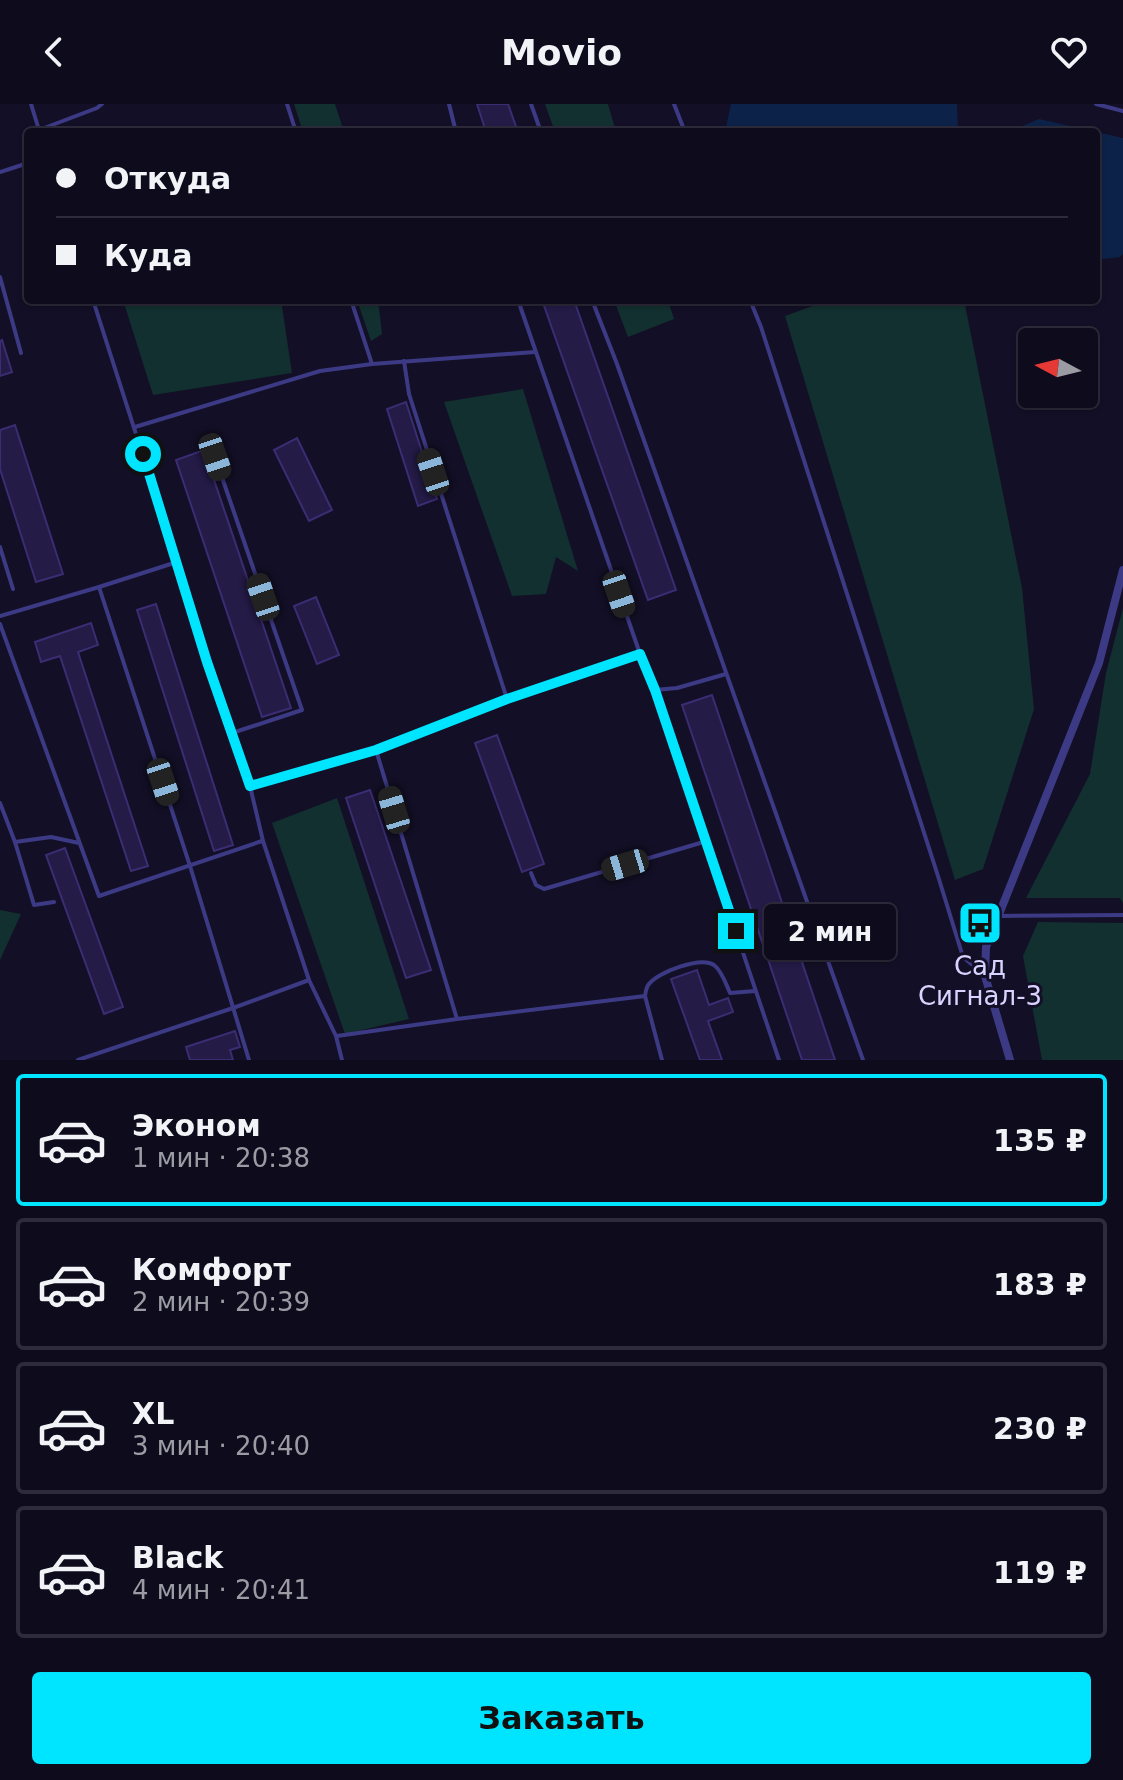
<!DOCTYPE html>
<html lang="ru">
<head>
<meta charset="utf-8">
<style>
	:root { --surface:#0e0b1c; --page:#171425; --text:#f1f3f6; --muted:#9b9ba3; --line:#2e2b3b; --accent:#00e5ff }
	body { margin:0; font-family:"DejaVu Sans",sans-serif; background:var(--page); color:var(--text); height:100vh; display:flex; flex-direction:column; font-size:30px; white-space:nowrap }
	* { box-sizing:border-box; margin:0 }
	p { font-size:26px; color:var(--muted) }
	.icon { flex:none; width:44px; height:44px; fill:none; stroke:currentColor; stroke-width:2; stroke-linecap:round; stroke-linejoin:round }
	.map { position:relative; height:956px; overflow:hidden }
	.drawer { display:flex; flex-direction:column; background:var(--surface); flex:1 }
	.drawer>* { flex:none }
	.guide { position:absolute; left:24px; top:24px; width:1076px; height:176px; border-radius:8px; box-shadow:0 2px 6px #0004,0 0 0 2px var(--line); display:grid; align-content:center; height:176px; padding:0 32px; background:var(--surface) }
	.needle { width:52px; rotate:277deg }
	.fabs { position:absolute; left:1018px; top:224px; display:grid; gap:16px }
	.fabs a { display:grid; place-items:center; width:80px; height:80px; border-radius:8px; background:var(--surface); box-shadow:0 2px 6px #0004,0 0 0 2px var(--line); font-size:40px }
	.end { position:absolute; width:36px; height:36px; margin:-18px; border:10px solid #00e5ff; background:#111; box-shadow:0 0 0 4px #111 }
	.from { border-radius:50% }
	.bubble { position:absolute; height:56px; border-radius:8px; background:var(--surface); box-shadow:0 2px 6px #0004,0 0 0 2px var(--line); font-size:26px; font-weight:800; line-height:56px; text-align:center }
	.car { position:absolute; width:24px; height:48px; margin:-24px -12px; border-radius:10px; box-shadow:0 0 6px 2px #0007; background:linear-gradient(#222 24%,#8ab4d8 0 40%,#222 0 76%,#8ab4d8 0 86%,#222 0) }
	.guide b { display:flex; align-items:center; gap:28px; height:76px; font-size:30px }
	.guide b+b { border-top:2px solid var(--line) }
	.guide i { width:20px; height:20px; background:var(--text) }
	ul { padding:14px 0 0; list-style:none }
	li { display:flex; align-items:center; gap:24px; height:132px; margin:0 16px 12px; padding:0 16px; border:4px solid var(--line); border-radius:8px }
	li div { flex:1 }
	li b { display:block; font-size:30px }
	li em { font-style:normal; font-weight:800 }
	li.active { border-color:var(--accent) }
	li>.icon { width:72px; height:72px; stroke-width:1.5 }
	.cta { display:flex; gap:16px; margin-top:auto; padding:16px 32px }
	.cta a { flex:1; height:92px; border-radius:8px; background:var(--accent); color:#111; font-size:32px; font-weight:800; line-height:92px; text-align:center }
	header { display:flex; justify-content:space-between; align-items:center; height:104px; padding:0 32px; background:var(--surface); font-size:36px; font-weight:800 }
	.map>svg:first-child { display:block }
	.green { fill:#12302f }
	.water { fill:#0c2248 }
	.building { fill:#241b47; stroke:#3b2d73; stroke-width:2 }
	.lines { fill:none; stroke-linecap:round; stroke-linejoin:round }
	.service { stroke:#3d3a85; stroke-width:4 }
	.minor { stroke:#3d3a85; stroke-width:8 }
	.route { stroke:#00e5ff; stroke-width:10 }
	.labels { text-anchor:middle; stroke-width:6; stroke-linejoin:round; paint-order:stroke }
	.poi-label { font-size:26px; fill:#d9d4ff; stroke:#130f26 }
</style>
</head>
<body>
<header><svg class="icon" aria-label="back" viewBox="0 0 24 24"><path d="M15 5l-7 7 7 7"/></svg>Movio<svg class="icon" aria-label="heart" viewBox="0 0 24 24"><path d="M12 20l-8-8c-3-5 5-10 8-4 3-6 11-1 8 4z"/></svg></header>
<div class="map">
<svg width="1123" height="956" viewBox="0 0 1123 956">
	<rect width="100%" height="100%" fill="#130f26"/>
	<g class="green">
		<polygon points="294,0 335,0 344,28 303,28"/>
		<polygon points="545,0 608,0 616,28 555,28"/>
		<polygon points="123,196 281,196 292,269 153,291"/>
		<polygon points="357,196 378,196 382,230 371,237"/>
		<polygon points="614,196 668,196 674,215 628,233"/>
		<polygon points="829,196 964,196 1022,484 1034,605 983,765 955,776 785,212"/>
		<polygon points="523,285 578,467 556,453 546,490 512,492 444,298"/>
		<polygon points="1123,504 1123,799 1120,794 1026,794 1090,670 1106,569"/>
		<polygon points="337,694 409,915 345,930 272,719"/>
		<polygon points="0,806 21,810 0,856"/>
		<polygon points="1038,818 1123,819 1123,956 1042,956 1023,852"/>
	</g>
	<g class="water">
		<polygon points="731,0 957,0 958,28 725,28"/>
		<polygon points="1039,15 1123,34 1123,150 1120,153 1096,156 1096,28 1018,28 1020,23"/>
	</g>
	<g class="building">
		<polygon points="477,0 508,0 518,28 486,28"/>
		<polygon points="542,196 574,196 676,486 648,496"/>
		<polygon points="2,236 12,268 0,272 0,237"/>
		<polygon points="406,298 437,395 418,402 387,305"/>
		<polygon points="15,321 63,470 36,478 0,365 0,326"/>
		<polygon points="297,334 332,406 309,417 274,346"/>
		<polygon points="204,346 291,604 262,613 176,356"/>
		<polygon points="316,493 339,551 317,560 294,502"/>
		<polygon points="156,500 233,741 214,747 137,506"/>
		<polygon points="91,519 98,541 78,548 148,762 131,767 60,552 41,558 35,538"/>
		<polygon points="712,591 835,956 802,956 682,601"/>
		<polygon points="497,631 544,760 522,768 475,639"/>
		<polygon points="370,686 431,866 406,874 346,694"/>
		<polygon points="65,744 123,903 104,910 46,751"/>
		<polygon points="697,866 709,901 728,894 733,908 708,917 722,956 700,956 671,875"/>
		<polygon points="235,927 240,943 230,946 233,956 190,956 186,943"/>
	</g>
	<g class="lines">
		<g class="service">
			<polyline points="31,0 39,26"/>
			<polyline points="287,0 296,28"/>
			<polyline points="449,0 456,28"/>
			<polyline points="531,0 541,28"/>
			<polyline points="674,0 685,28"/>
			<polyline points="1096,0 1123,7"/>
			<polyline points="39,26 97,4 102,0"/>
			<polyline points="0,68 28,59"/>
			<polyline points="0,173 21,249"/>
			<polyline points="93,196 177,458 207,558 250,682 263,737 309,876 336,932 342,956"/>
			<polyline points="351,196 372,260"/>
			<polyline points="518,196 640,550 655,586 779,956"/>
			<polyline points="592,196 617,260 863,956"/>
			<polyline points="750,196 761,223 938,772 963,853 983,870"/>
			<polyline points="404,257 409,290 507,595"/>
			<polyline points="135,323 320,267 372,260 535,248"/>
			<polyline points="215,353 302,606 232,629"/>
			<polyline points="0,443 13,485"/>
			<polyline points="99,483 190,762 249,956"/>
			<polyline points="0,512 99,483 177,458"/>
			<polyline points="0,520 99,792 262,737"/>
			<polyline points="655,586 677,584 726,570"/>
			<polyline points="376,646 457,915 645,892 662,956"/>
			<polyline points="250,682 376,646 507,595 640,550"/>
			<polyline points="0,699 15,738 34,801 54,798"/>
			<polyline points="15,738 51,733 79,739"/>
			<polyline points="531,769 536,781 544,785 707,737"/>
			<polyline points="999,812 1123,811"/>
			<path d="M645,892c1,-5 1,-9 4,-12 9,-12 52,-28 65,-19 8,6 12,19 16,28l25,-2"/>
			<polyline points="337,932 457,915"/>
			<polyline points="78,956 233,904 309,876"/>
		</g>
		<polyline class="minor" points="1010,956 985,872 986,843 1099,559 1123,466"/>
	</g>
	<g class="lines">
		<polyline class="route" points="143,350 207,558 250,682 376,646 507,595 640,550 655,586 736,827"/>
	</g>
	<defs>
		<g id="bus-square" transform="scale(2.3)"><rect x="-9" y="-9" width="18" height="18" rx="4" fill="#00e5ff" stroke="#130f26"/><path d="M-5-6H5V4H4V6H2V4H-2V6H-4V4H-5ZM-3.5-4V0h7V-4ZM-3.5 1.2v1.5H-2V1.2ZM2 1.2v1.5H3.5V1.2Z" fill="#111"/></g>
	</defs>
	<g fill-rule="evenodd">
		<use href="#bus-square" x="980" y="819"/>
	</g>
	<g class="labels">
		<g class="poi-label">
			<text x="980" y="871">Сад<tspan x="980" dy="30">Сигнал-3</tspan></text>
		</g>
	</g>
</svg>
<div class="fabs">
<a><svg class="needle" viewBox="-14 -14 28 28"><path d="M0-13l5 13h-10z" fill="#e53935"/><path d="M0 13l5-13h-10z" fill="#9b9ba3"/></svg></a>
</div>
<i class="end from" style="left:143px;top:350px"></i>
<i class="end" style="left:736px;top:827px"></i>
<div class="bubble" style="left:764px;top:800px;width:132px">2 мин</div>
<i class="car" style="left:215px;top:353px;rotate:161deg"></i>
<i class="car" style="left:433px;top:368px;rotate:342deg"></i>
<i class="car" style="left:619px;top:490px;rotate:161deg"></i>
<i class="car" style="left:263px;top:493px;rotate:341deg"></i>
<i class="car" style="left:163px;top:678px;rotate:162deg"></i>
<i class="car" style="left:394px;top:706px;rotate:343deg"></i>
<i class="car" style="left:625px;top:761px;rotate:253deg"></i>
<div class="guide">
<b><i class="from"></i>Откуда</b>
<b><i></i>Куда</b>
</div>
</div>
<section class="drawer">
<ul>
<li class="active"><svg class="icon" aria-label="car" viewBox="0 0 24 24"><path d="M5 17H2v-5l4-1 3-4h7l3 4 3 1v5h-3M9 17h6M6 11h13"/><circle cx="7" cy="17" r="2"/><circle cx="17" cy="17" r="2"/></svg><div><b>Эконом</b><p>1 мин · 20:38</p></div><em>135 ₽</em></li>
<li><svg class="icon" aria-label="car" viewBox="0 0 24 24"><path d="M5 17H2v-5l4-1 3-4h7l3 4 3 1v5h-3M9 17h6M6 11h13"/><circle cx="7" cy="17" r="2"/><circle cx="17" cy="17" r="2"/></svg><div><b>Комфорт</b><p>2 мин · 20:39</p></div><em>183 ₽</em></li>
<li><svg class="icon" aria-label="car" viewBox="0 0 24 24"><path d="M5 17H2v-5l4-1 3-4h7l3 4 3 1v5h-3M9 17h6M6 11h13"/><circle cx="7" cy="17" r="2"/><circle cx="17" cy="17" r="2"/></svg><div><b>XL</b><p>3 мин · 20:40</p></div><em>230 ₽</em></li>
<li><svg class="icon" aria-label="car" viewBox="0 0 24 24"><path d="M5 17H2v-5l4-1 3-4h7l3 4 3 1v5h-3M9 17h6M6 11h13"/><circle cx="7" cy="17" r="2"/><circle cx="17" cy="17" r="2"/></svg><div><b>Black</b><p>4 мин · 20:41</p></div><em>119 ₽</em></li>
</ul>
<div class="cta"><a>Заказать</a></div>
</section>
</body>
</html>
